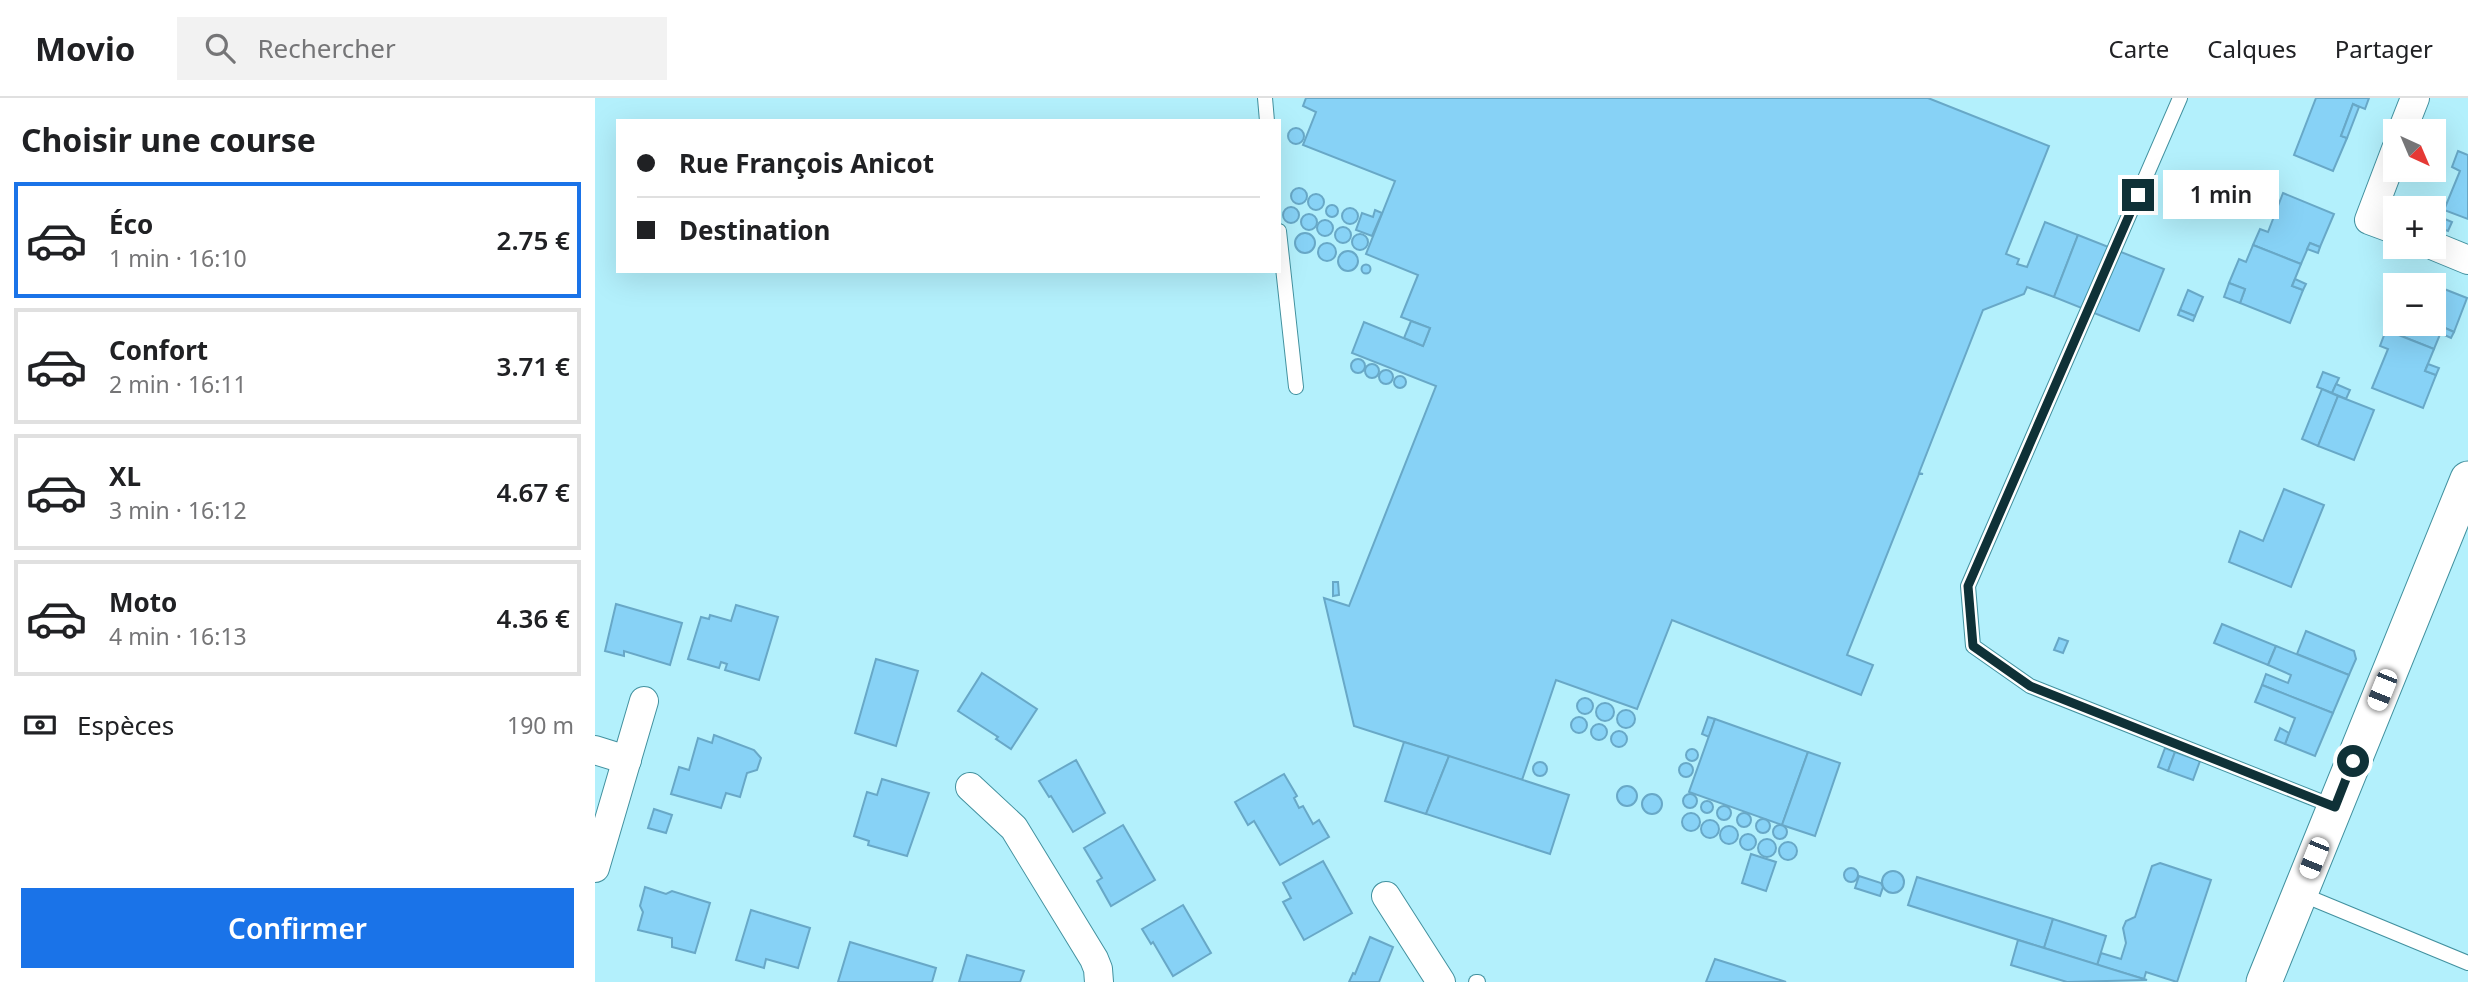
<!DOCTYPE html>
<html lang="fr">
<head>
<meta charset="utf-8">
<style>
	:root { --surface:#fff; --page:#f2f2f2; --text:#202124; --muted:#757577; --line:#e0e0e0; --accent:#1a73e8 }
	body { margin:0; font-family:"Noto Sans",sans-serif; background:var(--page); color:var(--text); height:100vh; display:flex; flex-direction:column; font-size:26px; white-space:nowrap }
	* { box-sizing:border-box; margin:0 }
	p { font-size:23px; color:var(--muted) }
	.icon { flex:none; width:38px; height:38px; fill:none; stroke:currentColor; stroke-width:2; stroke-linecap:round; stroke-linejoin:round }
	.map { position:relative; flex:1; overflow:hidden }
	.side { display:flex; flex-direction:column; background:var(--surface); width:595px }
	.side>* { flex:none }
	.guide { position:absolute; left:21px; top:21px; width:665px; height:154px; border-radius:0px; box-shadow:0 7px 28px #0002; display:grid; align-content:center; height:154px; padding:0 21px; background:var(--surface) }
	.needle { width:46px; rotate:136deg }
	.fabs { position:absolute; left:1788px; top:21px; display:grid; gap:14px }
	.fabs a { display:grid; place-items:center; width:63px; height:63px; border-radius:0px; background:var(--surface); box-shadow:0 7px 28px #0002; font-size:35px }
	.end { position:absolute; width:32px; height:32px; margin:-16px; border:9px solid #0f3137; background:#fff; box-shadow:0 0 0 4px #fff }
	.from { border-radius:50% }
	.bubble { position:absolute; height:49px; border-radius:0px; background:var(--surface); box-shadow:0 7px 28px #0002; font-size:23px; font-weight:600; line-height:49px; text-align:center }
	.car { position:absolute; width:21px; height:42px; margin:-21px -10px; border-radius:9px; box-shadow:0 0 5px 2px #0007; background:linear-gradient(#fff 24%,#345 0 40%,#fff 0 76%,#345 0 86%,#fff 0) }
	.guide b { display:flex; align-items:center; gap:24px; height:66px; font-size:26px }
	.guide b+b { border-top:2px solid var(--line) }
	.guide i { width:18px; height:18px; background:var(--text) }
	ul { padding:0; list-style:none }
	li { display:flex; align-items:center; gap:21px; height:116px; margin:0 14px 10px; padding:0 7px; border:4px solid var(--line); border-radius:0px }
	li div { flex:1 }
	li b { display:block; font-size:26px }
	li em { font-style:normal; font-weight:600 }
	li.active { border-color:var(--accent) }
	li>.icon { width:63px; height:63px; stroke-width:1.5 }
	h2 { padding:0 21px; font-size:32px; line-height:84px }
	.pay { display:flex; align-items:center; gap:18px; height:77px; padding:0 21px; font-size:26px }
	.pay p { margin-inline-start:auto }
	.action { display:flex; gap:14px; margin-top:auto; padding:14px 21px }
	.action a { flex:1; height:80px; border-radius:0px; background:var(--accent); color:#fff; font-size:28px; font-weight:600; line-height:80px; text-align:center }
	header { display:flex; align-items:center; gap:42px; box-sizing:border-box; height:98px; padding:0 35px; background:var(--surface); border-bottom:2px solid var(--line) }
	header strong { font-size:33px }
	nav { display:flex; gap:38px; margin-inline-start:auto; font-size:24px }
	.search { width:490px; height:63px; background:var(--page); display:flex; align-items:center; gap:18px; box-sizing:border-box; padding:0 24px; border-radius:0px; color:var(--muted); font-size:26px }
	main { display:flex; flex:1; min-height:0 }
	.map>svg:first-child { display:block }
	.building { fill:#87d2f6; stroke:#68a8c7; stroke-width:2 }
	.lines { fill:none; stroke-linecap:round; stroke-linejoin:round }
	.service-casing { stroke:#42919f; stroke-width:16 }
	.minor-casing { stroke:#42919f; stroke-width:30 }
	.tertiary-casing { stroke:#42919f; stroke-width:37 }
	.service { stroke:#fff; stroke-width:14 }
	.minor { stroke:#fff; stroke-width:28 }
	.tertiary { stroke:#fff; stroke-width:35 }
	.route { stroke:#0f3137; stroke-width:9 }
</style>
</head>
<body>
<header>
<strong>Movio</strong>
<div class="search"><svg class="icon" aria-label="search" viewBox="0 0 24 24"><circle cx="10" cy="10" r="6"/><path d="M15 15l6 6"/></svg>Rechercher</div>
<nav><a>Carte</a><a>Calques</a><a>Partager</a></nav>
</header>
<main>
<section class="side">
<h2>Choisir une course</h2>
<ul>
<li class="active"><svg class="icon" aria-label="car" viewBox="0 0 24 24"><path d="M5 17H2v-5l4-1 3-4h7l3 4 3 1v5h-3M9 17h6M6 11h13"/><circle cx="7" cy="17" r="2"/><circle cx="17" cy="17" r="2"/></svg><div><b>Éco</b><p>1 min · 16:10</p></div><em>2.75 €</em></li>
<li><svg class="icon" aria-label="car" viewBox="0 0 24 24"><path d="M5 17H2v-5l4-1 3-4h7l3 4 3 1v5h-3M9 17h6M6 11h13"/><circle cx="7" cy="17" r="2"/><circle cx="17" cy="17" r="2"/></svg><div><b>Confort</b><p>2 min · 16:11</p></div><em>3.71 €</em></li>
<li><svg class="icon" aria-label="car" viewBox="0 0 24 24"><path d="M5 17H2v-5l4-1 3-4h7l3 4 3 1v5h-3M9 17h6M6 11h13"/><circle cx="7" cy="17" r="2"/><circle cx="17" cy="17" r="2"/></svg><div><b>XL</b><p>3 min · 16:12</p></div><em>4.67 €</em></li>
<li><svg class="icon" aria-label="car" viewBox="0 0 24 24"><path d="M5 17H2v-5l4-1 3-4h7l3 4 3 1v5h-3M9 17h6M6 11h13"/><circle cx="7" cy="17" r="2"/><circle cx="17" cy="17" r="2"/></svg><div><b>Moto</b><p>4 min · 16:13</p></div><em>4.36 €</em></li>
</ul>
<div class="pay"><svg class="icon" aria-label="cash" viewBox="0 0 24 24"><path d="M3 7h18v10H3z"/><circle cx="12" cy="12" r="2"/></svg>Espèces<p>190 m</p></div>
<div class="action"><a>Confirmer</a></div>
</section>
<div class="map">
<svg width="1873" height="884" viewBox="0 0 1873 884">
	<rect width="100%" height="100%" fill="#b3f0fc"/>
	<g class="building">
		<polygon points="711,0 1333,0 1454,48 1411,156 1424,161 1422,166 1432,169 1450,124 1483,137 1459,199 1432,189 1429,196 1388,212 1324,375 1328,376 1324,376 1252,557 1278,567 1266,597 1077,522 1042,611 961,582 927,682 759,628 729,500 754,508 841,288 757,255 769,224 828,248 835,230 806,219 823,177 771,156 800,83 708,47 721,14 708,8"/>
		<polygon points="1721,0 1774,0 1770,11 1758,6 1746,38 1752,40 1738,73 1699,57"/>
		<polygon points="1758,6 1764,9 1752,40 1746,38"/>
		<circle cx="701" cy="38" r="8"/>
		<polygon points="1863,53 1873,57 1873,121 1849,112 1865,73 1857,69"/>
		<circle cx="704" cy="98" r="8"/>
		<polygon points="1688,95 1739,116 1725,149 1715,145 1706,166 1658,147 1665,131 1673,134"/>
		<circle cx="721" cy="104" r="8"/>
		<circle cx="737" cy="113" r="6"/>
		<circle cx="696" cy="117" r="8"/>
		<circle cx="755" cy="118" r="8"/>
		<polygon points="780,112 787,115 777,138 761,132 767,115 778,119"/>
		<circle cx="714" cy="124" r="8"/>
		<polygon points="1845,119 1857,124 1853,133 1842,129"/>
		<circle cx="730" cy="130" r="8"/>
		<circle cx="748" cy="137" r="8"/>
		<circle cx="710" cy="145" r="10"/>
		<circle cx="765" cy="144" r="8"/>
		<polygon points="1483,137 1569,171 1544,233 1459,199"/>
		<circle cx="732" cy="154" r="9"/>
		<polygon points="1715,145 1725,149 1723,155 1712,151"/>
		<polygon points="1658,147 1706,166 1697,188 1708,192 1695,225 1645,205 1650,191 1634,185 1644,161 1651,164"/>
		<circle cx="753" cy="163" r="10"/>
		<circle cx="771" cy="171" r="4.5"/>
		<polygon points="1822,180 1839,187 1819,187"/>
		<polygon points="1700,181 1711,186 1708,192 1697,188"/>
		<polygon points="1634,185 1650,191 1645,205 1629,199"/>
		<polygon points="1839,187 1872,200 1859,234 1848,229 1839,251 1791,232 1798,216 1801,217 1801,226 1839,226"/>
		<polygon points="1593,192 1608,199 1600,218 1585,212"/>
		<polygon points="1585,212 1600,218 1598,223 1583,217"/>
		<polygon points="816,223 835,230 828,248 809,240"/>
		<polygon points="1848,229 1859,234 1856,240 1845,235"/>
		<polygon points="1791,232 1839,251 1830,273 1841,277 1828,310 1777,290 1793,251 1785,248"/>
		<circle cx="763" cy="268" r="7"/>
		<polygon points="1833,266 1844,270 1841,277 1830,273"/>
		<circle cx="777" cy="273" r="7"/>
		<circle cx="791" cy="279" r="7"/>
		<polygon points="1728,274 1744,280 1737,295 1722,289"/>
		<circle cx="805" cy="284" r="6"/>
		<polygon points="1741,286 1755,292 1751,301 1737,295"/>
		<polygon points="1727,291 1743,298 1723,348 1707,341"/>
		<polygon points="1743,298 1779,312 1759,362 1723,348"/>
		<polygon points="1689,391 1729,407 1696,489 1634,464 1645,433 1668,443"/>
		<polygon points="738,484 743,484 744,497 738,498"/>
		<polygon points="21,506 87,525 75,567 29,553 29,558 10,553"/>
		<polygon points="141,507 183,519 164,582 130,572 132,566 126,564 124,570 93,561 106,519 114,521 115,517 136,523"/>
		<polygon points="1627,526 1681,548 1673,567 1619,545"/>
		<polygon points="1711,533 1759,553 1761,561 1754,577 1702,556"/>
		<polygon points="1464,540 1473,543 1468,555 1459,552"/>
		<polygon points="1681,548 1754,577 1738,615 1667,587 1671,576 1693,585 1696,577 1673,567"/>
		<polygon points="281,561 323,573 301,648 260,635"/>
		<polygon points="387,575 442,611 416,651 401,641 403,639 363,613"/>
		<polygon points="1667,587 1738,615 1720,658 1690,646 1700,620 1660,604"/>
		<circle cx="990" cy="608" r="8"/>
		<circle cx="1010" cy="614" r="9"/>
		<circle cx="1031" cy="621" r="9"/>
		<circle cx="984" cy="627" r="8"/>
		<polygon points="1113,619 1120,621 1114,639 1107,636"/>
		<polygon points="1120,621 1213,654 1187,727 1094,694"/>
		<circle cx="1004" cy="634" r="8"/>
		<polygon points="1685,630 1694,635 1690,646 1680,642"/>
		<circle cx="1024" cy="641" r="8"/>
		<polygon points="119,637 159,652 166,660 162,672 152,675 145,699 131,695 126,710 76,696 84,669 94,672 103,640 117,645"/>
		<polygon points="809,644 854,658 831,716 790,703"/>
		<polygon points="1570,650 1580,654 1573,673 1563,669"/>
		<circle cx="1097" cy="657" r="6"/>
		<polygon points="1213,654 1245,665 1220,738 1187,727"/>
		<polygon points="1580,654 1605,663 1598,682 1573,673"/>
		<polygon points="854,658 974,697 955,756 831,716"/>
		<polygon points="481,662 510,715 478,734 456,698 454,699 444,683"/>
		<circle cx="945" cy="671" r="7"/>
		<circle cx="1091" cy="672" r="7"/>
		<polygon points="689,676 702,698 699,700 704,710 708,708 718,726 724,722 734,739 685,767 659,723 653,727 640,704"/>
		<polygon points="287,681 334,695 312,758 273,747 274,743 259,738 272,694 282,697"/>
		<circle cx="1032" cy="698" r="10"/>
		<circle cx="1057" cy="706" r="10"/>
		<circle cx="1095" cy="703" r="7"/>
		<circle cx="1112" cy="709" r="6"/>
		<circle cx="1129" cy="715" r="7"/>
		<polygon points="59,711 77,717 71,735 53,730"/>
		<circle cx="1149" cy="722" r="7"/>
		<circle cx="1096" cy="724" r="9"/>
		<circle cx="1168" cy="728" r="7"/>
		<circle cx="1115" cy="731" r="9"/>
		<polygon points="528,727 560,782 516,808 502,783 507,780 489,750"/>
		<circle cx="1185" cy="734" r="7"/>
		<circle cx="1134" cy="737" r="9"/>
		<circle cx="1153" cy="744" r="8"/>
		<circle cx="1172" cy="750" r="9"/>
		<circle cx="1193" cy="753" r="9"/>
		<polygon points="1156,756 1181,764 1171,793 1147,785"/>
		<polygon points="728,763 757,815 709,842 688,804 696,800 688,785"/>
		<polygon points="1565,765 1616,782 1582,884 1551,874 1549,881 1502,867 1506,855 1526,861 1531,845 1528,830 1531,823 1540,819 1557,768"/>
		<circle cx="1256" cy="777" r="7"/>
		<circle cx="1298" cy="784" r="11"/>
		<polygon points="1264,778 1286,785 1288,789 1285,798 1260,790"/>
		<polygon points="1322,779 1458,821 1449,850 1313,807"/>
		<polygon points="50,789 71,796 77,793 115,805 100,855 77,849 77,840 43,832 48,814 45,808"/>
		<polygon points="588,807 616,855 578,878 558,844 556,846 547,831"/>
		<polygon points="156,812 215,830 203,870 171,861 169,870 141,862"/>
		<polygon points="1458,821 1511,838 1502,867 1449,850"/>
		<polygon points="775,839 798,849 784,884 754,884 758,875 760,876"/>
		<polygon points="1423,842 1449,850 1552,882 1472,884 1416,867"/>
		<polygon points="255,844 341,870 337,884 243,884"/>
		<polygon points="372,857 429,873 425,884 364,884"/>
		<polygon points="1120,861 1139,867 1191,884 1111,884"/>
	</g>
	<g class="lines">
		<g class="service-casing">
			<g id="service">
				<polyline points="670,0 672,23"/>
				<polyline points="1585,0 1373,488 1378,548 1435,588 1740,709"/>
				<polyline points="684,133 701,289"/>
				<polyline points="1706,796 1873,865"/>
				<polyline points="881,884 883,884"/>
			</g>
		</g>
		<g class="minor-casing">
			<g id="minor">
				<polyline points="1807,33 1820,0"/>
				<polyline points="1801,51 1774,122 1801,132"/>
				<polyline points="1839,148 1873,162"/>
				<polyline points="0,652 32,662"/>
				<polyline points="375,689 419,730 499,861 503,871 504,884"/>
				<polyline points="0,770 49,603"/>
				<polyline points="791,798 846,884"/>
			</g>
		</g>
		<g class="tertiary-casing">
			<polyline id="tertiary" points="1669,884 1873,381"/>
		</g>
		<use href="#service" class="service"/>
		<use href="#minor" class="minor"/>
		<use href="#tertiary" class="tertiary"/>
	</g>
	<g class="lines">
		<polyline class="route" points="1543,97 1373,488 1378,548 1435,588 1740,709 1758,663"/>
	</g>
</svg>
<div class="fabs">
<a><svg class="needle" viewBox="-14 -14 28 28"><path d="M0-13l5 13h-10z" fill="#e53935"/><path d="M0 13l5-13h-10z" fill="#757577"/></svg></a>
<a>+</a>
<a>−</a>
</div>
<i class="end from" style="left:1758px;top:663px"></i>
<i class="end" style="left:1543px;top:97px"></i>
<div class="bubble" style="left:1568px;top:72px;width:116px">1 min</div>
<i class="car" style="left:1787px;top:592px;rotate:202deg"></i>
<i class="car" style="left:1719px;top:760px;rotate:202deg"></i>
<div class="guide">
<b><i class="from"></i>Rue François Anicot</b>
<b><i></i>Destination</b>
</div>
</div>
</main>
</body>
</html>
